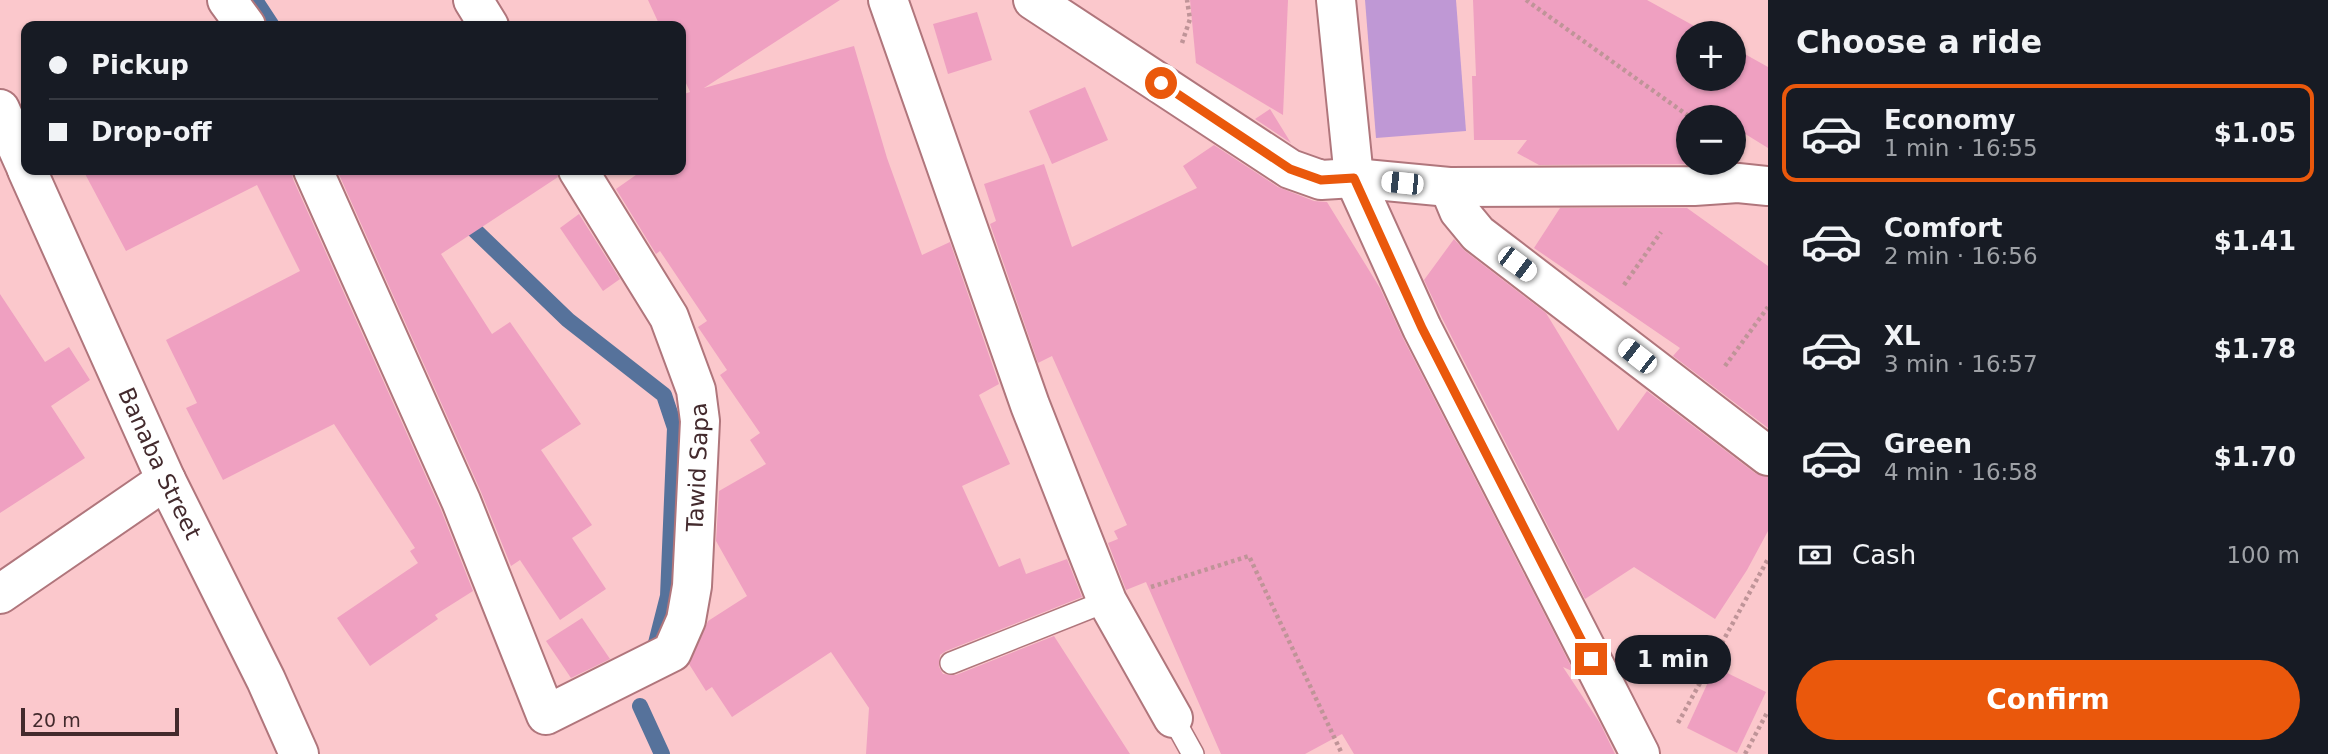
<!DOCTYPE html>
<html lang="en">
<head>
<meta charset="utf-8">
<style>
	:root { --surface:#171b24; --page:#20242c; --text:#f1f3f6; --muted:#9ea1a6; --line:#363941; --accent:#ea580c }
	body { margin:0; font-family:"DejaVu Sans",sans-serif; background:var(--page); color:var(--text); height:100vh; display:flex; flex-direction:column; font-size:26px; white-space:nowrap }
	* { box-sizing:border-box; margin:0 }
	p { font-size:23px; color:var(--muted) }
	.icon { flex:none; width:38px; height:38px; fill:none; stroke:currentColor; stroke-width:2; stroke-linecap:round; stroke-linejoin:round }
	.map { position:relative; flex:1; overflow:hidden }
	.sheet { display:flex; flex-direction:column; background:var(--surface); width:560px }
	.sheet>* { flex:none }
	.top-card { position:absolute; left:21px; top:21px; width:665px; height:154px; border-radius:14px; box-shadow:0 2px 5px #0004; display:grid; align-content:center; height:154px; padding:0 28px; background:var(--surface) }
	.buttons { position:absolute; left:1676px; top:21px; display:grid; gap:14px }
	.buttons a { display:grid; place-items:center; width:70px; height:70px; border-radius:50%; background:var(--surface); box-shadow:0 2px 5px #0004; font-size:35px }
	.scale { position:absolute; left:21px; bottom:18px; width:158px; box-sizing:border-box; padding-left:7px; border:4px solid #432a2d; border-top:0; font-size:19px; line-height:24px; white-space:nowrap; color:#432a2d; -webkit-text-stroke:5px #fbc8cc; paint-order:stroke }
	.end { position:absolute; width:32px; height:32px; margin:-16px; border:9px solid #ea580c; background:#fff; box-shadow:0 0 0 4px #fff }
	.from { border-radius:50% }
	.bubble { position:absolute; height:49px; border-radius:24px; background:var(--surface); box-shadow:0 2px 5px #0004; font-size:23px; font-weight:800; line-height:49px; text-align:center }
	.car { position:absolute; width:21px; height:42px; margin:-21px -10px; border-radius:9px; box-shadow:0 0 5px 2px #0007; background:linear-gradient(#fff 24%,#345 0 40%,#fff 0 76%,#345 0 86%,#fff 0) }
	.top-card b { display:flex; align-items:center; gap:24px; height:66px; font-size:26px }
	.top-card b+b { border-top:2px solid var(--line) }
	.top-card i { width:18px; height:18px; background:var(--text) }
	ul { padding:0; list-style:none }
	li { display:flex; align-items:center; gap:21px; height:98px; margin:0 14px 10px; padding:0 14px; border:4px solid transparent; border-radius:14px }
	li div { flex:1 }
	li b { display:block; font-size:26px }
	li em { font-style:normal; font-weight:800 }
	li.on { border-color:var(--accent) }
	li>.icon { width:63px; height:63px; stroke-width:1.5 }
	h2 { padding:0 28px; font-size:32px; line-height:84px }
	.pay { display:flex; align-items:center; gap:18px; height:77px; padding:0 28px; font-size:26px }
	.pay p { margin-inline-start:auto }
	.action { display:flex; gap:14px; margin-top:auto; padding:14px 28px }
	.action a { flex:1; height:80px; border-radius:42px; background:var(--accent); color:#fff; font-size:28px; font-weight:800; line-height:80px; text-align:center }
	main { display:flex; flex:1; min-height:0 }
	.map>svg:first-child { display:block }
	.green { fill:#bf98d5 }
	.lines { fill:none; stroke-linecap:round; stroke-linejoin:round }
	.stream { stroke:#56729b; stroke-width:16 }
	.building { fill:#efa0c1 }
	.lane-casing { stroke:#b0767c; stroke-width:24 }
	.street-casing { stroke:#b0767c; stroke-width:42 }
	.path { stroke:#bf9498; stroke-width:4.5; stroke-dasharray:3.5 3.5; stroke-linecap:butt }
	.lane { stroke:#fff; stroke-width:21 }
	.street { stroke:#fff; stroke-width:38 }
	.route { stroke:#ea580c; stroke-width:9 }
	.labels { text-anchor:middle; stroke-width:6; stroke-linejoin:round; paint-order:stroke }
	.street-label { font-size:23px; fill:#432a2d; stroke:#fbc8cc }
</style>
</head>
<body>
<main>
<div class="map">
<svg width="1768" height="754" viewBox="0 0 1768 754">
	<rect width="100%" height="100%" fill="#fbc8cc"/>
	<polygon class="green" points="1365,0 1456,0 1466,131 1376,138"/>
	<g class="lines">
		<g class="stream">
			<polyline points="255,0 272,26"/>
			<polyline points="460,216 568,320 664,395 675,428 668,596 656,643"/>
			<polyline points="640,706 662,754"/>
		</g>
	</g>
	<g class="building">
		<polygon points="648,0 840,0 704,88 854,46 887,158 922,255 950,242 999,384 979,395 1010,464 962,486 999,567 1020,558 1026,574 1067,559 1082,597 946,651 940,655 939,667 943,674 956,675 1054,636 1130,754 866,754 869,708 831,652 732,717 712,687 706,691 689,664 708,621 747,596 716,541 719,491 766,464 750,440 760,433 720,375 727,370 698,327 707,321 660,251 656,254 616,189 643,170 681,170 681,95 690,92 681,72 681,26 660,26"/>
		<polygon points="1190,0 1288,0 1283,115 1196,63"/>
		<polygon points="1473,0 1647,0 1707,33 1689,33 1689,79 1734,79 1734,48 1768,67 1768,148 1734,127 1734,117 1689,117 1689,163 1702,164 1539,165 1517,153 1527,140 1474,140 1472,76 1476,76"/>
		<polygon points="977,12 992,60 948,74 933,24"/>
		<polygon points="1085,87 1108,140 1052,164 1029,111"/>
		<polygon points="1270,109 1291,143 1255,119"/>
		<polygon points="1214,145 1278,187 1314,201 1327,202 1380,288 1403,338 1574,672 1563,667 1600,723 1615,754 1354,754 1342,734 1305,754 1221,754 1146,582 1126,590 1108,543 1118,539 1114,531 1127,525 1052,356 1038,363 990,224 996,221 984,184 1044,164 1072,247 1197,188 1183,166"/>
		<polygon points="83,170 291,170 293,179 441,510 473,591 435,615 438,619 370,666 337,618 418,563 410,551 415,548 334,424 223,480 186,408 197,403 166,340 300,271 257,185 126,251"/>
		<polygon points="337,170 556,170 558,177 441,254 492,334 510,322 581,424 541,450 592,525 572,538 606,589 560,620 520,560 511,566 481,492"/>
		<polygon points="1560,208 1687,208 1768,266 1768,428 1673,356 1680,348 1534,248"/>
		<polygon points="579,214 620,279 603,291 560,228"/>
		<polygon points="1454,239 1465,251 1546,313 1618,431 1647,391 1755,473 1768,477 1768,531 1747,570 1715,619 1634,567 1585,599 1442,318 1424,280"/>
		<polygon points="0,294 45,362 69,347 90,380 51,406 85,458 0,513"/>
		<polygon points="582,618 610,659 571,678 546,641"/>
		<polygon points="1715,667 1766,692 1737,753 1687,728"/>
	</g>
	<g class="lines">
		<g class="lane-casing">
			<g id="lane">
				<polyline points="951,663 1107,601"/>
				<polyline points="1173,718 1193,754"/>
			</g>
		</g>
		<g class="street-casing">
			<g id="street">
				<polyline points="227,0 246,26"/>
				<polyline points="473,0 489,26"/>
				<polyline points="888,0 1030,405 1107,601 1173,718"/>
				<polyline points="1033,0 1290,169 1321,180 1354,178 1449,187 1694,186 1738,183 1768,186"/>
				<polyline points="1336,0 1354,178 1422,328 1640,754"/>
				<polyline points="0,109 26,167"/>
				<path id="s1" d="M27,170l139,310 100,200 33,74"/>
				<path id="s2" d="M313,170l148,331 85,214 126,-63 14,-32 6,-34 8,-165 -4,-31 -27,-73 -91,-147"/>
				<polyline points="1449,187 1459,211 1478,234 1768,456"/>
				<polyline points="0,594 166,480"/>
			</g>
		</g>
		<g class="path">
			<polyline points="1526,0 1690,117"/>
			<polyline points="1182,43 1190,19 1187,0"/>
			<polyline points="1624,285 1661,232"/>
			<polyline points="1725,366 1768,307"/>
			<polyline points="1151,587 1249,556 1342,754"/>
			<polyline points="1678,723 1768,559"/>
			<polyline points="1745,754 1768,711"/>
		</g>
		<use href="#lane" class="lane"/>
		<use href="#street" class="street"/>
	</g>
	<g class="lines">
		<polyline class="route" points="1161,83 1290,169 1321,180 1354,178 1422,328 1591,659"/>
	</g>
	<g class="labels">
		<g class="street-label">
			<text dy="8" stroke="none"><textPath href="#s1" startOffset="322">Banaba Street</textPath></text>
			<text dy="8" stroke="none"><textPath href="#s2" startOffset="922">Tawid Sapa</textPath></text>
		</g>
	</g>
</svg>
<div class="buttons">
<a>+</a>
<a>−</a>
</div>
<div class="scale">20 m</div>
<i class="end from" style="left:1161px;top:83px"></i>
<i class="end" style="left:1591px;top:659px"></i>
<div class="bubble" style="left:1615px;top:635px;width:116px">1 min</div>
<i class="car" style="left:1402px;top:183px;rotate:276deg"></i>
<i class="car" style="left:1517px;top:264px;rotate:127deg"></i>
<i class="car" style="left:1637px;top:356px;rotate:308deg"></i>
<div class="top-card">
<b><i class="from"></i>Pickup</b>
<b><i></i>Drop-off</b>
</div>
</div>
<section class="sheet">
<h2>Choose a ride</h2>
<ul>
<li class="on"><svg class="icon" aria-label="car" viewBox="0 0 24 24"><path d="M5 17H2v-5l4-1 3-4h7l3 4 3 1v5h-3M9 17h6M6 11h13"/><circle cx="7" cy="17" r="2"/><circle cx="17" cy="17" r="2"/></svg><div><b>Economy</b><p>1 min · 16:55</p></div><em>$1.05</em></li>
<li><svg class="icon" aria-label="car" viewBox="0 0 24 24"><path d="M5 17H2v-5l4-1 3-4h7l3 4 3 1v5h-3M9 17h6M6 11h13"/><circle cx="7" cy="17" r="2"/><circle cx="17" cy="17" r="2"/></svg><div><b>Comfort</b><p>2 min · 16:56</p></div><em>$1.41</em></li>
<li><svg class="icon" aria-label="car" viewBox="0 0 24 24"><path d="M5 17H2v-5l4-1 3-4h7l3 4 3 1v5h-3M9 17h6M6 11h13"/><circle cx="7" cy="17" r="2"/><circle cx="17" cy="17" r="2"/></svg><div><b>XL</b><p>3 min · 16:57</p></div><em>$1.78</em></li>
<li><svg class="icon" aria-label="car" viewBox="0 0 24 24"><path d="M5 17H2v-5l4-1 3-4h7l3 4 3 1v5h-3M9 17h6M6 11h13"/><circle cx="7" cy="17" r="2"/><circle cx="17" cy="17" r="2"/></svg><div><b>Green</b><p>4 min · 16:58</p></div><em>$1.70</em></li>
</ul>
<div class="pay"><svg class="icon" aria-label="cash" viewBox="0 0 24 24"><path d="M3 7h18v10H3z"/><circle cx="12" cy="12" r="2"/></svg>Cash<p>100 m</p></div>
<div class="action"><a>Confirm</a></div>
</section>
</main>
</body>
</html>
